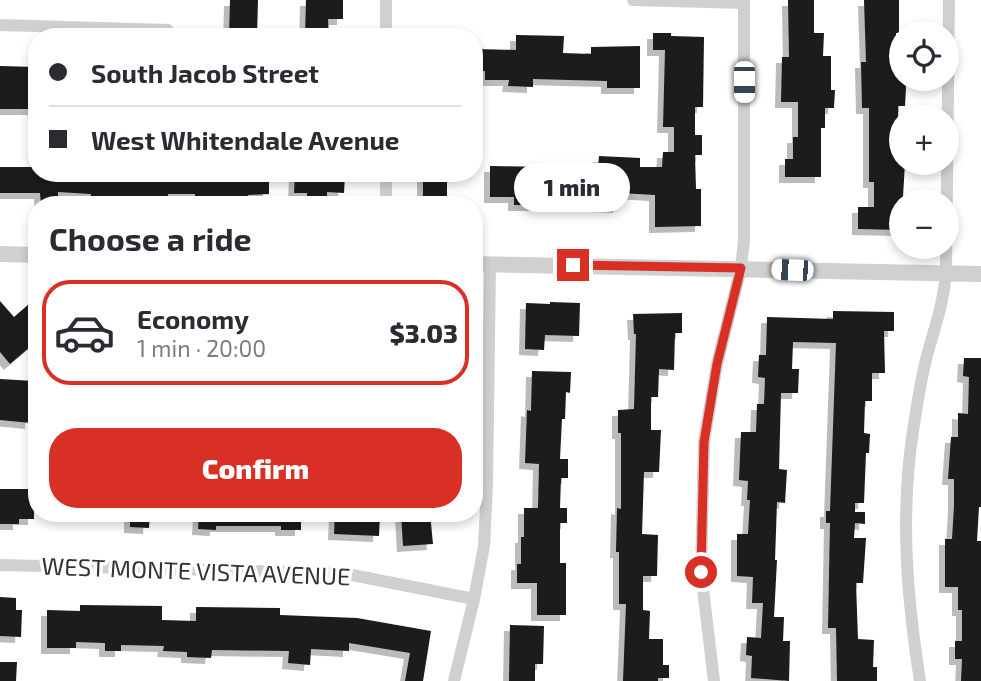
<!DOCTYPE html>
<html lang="en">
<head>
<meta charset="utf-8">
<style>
	:root { --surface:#fff; --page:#f7f7f7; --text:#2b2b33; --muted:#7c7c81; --line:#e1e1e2; --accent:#d93025 }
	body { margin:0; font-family:"Exo 2",sans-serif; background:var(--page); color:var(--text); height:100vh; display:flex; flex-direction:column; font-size:26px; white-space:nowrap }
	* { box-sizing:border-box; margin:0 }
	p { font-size:23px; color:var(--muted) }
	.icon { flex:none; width:38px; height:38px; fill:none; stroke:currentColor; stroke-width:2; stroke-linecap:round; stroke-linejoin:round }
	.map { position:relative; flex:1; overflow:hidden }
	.details { position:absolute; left:28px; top:196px; width:455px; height:326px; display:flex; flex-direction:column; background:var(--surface); border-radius:28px; box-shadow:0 4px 10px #0003 }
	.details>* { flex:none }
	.banner { position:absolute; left:28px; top:28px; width:455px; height:154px; border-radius:28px; box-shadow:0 4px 10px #0003; display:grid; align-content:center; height:154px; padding:0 21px; background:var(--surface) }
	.fabs { position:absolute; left:889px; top:21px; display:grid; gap:14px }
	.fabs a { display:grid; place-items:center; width:70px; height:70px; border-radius:50%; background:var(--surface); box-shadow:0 4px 10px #0003; font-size:35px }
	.end { position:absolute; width:32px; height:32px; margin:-16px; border:9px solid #d93025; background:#fff; box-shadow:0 0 0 4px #fff }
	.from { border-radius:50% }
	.bubble { position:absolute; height:49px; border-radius:24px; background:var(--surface); box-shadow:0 4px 10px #0003; font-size:23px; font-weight:800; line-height:49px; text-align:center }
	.car { position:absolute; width:21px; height:42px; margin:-21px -10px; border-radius:9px; box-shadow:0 0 5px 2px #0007; background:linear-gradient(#fff 24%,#345 0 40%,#fff 0 76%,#345 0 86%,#fff 0) }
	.banner b { display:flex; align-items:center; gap:24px; height:66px; font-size:26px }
	.banner b+b { border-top:2px solid var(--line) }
	.banner i { width:18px; height:18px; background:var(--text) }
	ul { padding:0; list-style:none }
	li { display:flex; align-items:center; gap:21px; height:105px; margin:0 14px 10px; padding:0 7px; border:4px solid transparent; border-radius:28px }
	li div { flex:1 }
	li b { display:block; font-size:26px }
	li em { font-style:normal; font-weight:800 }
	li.on { border-color:var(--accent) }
	li>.icon { width:63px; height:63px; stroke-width:1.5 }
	h2 { padding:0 21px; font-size:32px; line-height:84px }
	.primary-button { display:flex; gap:14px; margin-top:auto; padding:14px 21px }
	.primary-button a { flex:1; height:80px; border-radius:28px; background:var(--accent); color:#fff; font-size:28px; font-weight:800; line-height:80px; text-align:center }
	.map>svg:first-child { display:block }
	.building { fill:#1a1a1a; filter:url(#shadow) }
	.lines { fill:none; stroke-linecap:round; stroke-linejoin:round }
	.minor { stroke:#d0d0d0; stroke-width:12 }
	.tertiary { stroke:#d0d0d0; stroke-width:16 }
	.route { stroke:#d93025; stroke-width:9 }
	.labels { text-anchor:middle; stroke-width:7; stroke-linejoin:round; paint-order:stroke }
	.street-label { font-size:24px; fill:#333; stroke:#fff }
</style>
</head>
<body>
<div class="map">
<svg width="981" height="681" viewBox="0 0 981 681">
	<defs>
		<filter id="shadow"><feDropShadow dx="-6" dy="6" stdDeviation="0" flood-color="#0004"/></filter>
	</defs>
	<rect width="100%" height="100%" fill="#fff"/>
	<g class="building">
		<polygon points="230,0 258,0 257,37 229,37"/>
		<polygon points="306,0 343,0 343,19 328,19 329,37 305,37"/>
		<polygon points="788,0 814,0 814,33 824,33 823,56 831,56 831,90 835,90 834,108 825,108 825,128 821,128 821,177 785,177 785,159 793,159 793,137 798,137 798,102 781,102 782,57 789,57"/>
		<polygon points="864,0 899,0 899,33 896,33 896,59 901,59 901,79 905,79 906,88 905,106 898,106 899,157 901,157 901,163 905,163 901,230 858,229 858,207 874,207 874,182 869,182 869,108 862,108 861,62 866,62"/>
		<polygon points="653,33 671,33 671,36 704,37 703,107 695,107 695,135 702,135 702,155 695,155 696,189 701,189 701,226 655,227 655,195 620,193 619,207 597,206 597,196 561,196 561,205 514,205 514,197 490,197 490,166 598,168 599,156 640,158 640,167 662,167 663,152 674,152 674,127 663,127 665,50 653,50"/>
		<polygon points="516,35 564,36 563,53 591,54 591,47 640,46 640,88 607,88 607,81 533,79 533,87 508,86 509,80 485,80 485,71 474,71 474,49 516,50"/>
		<polygon points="0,66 37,67 37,109 0,109"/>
		<polygon points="0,167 37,167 37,173 269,173 269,194 248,195 248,205 195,205 195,194 168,194 168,205 90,205 91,194 58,192 58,205 41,205 40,193 0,193"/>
		<polygon points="295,173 345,174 344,193 327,192 327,205 307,205 307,193 294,193"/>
		<polygon points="447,175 447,205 423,205 423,176"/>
		<polygon points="37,297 37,321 29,328 37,341 10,364 0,352 0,301 14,317"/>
		<polygon points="550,302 580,303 579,336 545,335 544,350 525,349 526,303 550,304"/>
		<polygon points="833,311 894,312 894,331 884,331 885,373 872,373 872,401 865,401 864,433 870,434 869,453 866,453 864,503 855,503 855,512 865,512 865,524 855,523 854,538 866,538 863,583 856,583 858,639 874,640 873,667 877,667 877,681 837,681 836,628 828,628 830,523 826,523 826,511 830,511 836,343 793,342 792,369 799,369 798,393 781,393 779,469 787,470 785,503 777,502 775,560 777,560 774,617 784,617 783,641 790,641 789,681 751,678 752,656 746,655 747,637 761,638 763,603 752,603 753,577 737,576 737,534 748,534 750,500 747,500 748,481 739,480 741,432 756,432 757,404 764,404 765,378 758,377 759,355 766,355 767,317 833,319"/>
		<polygon points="682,313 682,333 675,333 674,370 659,369 658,397 651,397 651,430 661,430 659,472 644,472 642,534 658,535 657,576 643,576 643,610 650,611 649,639 663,639 663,665 669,665 669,678 658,678 658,681 623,681 626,604 619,604 619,552 616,552 617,508 621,509 621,433 618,433 618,410 634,409 636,334 634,334 633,314"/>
		<polygon points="964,358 981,358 981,507 979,507 977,541 981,541 981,681 961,681 962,659 955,659 955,641 962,641 962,610 958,610 958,587 945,587 945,539 952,539 954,506 954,479 948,479 951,437 958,437 958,413 968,414 969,377 963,376"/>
		<polygon points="532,371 571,372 570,393 566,392 565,419 562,419 560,459 568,459 568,478 561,478 560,508 567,508 567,523 560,523 560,563 566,563 566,615 537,615 537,583 517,583 517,564 521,564 521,537 524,537 524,508 538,508 539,464 525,463 527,410 531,411"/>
		<polygon points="0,379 34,381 31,423 0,420"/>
		<polygon points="0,489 34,489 34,519 19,519 19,524 0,524"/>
		<polygon points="130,513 150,513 149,528 130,527"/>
		<polygon points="199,513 301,513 301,530 281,530 281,526 216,526 216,530 198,529"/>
		<polygon points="335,513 380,513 379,536 334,534"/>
		<polygon points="401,513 430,513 433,544 403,546"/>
		<polygon points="0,597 16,598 16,610 22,610 21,637 0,636"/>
		<polygon points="80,605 162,606 162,620 196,621 196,607 280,608 280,615 357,618 431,631 423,681 405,681 410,653 349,643 349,651 311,649 310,665 288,663 289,651 212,650 211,658 187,657 187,652 163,651 164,646 121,645 121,651 105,651 105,643 76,642 76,648 47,648 47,610 80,611"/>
		<polygon points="510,625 544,626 543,664 535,664 535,681 509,681"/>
		<polygon points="0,662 17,662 16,681 0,681"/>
	</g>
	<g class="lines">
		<g class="minor">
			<polyline points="633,0 744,3"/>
			<polyline points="0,25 168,30"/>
			<polyline points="386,37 386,0"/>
			<polyline points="386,205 386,173"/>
			<polyline points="0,565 342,573 474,599"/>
			<polyline points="454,681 474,599 484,546 487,486 490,264"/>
			<polyline points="714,681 701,572 704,442 717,364 741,268 744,241 744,0"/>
			<path d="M920,681c-13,-83 -20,-166 -7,-250 4,-26 8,-54 15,-79 8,-29 15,-47 18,-78l3,-274"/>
		</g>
		<g class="tertiary">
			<polyline points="0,254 37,255"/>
			<polyline points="474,264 981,274"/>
		</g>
	</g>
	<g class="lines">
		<polyline class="route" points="573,265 741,268 717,364 704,442 701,572"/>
	</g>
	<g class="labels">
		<g class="street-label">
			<text transform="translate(196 572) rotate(2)" y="8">WEST MONTE VISTA AVENUE</text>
		</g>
	</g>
</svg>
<div class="fabs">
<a><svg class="icon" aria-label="locate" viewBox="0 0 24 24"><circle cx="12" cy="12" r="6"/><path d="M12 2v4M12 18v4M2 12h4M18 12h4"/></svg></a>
<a>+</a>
<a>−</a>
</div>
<i class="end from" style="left:701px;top:572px"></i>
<i class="end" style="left:573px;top:265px"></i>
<div class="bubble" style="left:514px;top:163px;width:116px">1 min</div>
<i class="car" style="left:744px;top:82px;rotate:180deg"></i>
<i class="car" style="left:792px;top:270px;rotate:272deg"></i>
<div class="banner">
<b><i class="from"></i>South Jacob Street</b>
<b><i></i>West Whitendale Avenue</b>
</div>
<section class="details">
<h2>Choose a ride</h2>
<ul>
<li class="on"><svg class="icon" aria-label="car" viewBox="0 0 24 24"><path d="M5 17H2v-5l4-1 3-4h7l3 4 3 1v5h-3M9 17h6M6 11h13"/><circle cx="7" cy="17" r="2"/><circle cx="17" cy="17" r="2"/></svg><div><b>Economy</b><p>1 min · 20:00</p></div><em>$3.03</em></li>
</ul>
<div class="primary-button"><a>Confirm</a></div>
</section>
</div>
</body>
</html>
